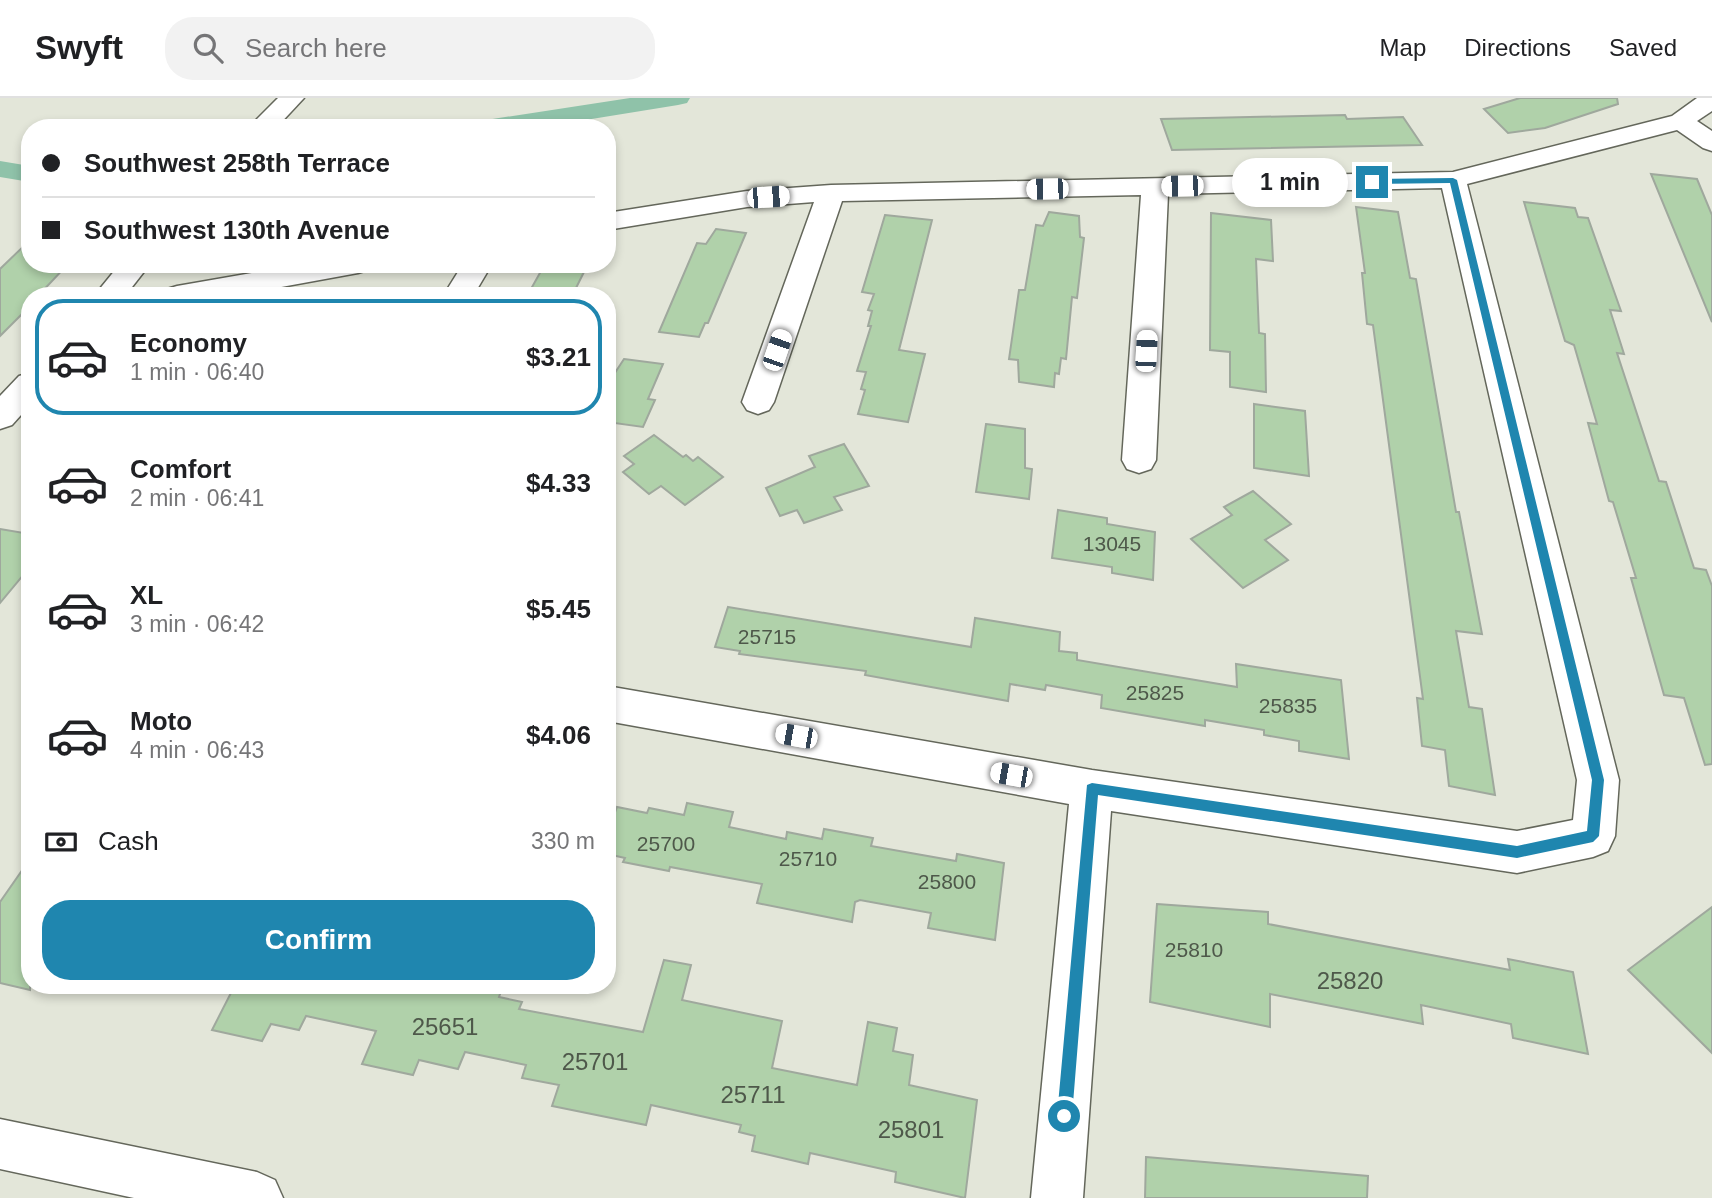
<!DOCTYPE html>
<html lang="en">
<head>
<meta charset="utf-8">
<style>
	:root { --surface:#fff; --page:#f2f2f2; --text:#202124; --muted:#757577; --line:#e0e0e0; --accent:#1f86af }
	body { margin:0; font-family:Arial,sans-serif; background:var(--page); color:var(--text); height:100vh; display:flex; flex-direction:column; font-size:26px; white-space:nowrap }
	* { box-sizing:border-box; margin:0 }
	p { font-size:23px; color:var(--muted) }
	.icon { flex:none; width:38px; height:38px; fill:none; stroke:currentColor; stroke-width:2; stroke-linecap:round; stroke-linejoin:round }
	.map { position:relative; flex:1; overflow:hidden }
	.sheet { position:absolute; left:21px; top:189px; width:595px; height:707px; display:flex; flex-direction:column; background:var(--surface); border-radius:28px; box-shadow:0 4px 10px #0003 }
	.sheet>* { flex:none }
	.top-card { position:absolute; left:21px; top:21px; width:595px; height:154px; border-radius:28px; box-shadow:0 4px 10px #0003; display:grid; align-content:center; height:154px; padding:0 21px; background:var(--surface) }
	.end { position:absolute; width:32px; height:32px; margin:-16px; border:9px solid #1f86af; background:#fff; box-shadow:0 0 0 4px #fff }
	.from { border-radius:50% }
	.bubble { position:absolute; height:49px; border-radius:24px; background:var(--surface); box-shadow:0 4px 10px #0003; font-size:23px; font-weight:800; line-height:49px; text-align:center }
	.car { position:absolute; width:21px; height:42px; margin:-21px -10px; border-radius:9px; box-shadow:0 0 5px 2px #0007; background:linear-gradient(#fff 24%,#345 0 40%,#fff 0 76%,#345 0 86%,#fff 0) }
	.top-card b { display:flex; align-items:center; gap:24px; height:66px; font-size:26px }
	.top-card b+b { border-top:2px solid var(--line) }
	.top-card i { width:18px; height:18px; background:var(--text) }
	ul { padding:12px 0 0; list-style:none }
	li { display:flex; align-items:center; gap:21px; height:116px; margin:0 14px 10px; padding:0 7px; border:4px solid transparent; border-radius:28px }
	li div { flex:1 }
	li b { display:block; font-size:26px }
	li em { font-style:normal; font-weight:800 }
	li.on { border-color:var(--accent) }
	li>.icon { width:63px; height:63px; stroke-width:1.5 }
	.pay { display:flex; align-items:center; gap:18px; height:77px; padding:0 21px; font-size:26px }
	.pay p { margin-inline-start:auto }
	.cta { display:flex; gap:14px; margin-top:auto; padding:14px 21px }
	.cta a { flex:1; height:80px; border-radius:28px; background:var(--accent); color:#fff; font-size:28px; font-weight:800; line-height:80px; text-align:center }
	header { display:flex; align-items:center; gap:42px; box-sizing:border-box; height:98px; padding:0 35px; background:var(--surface); border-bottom:2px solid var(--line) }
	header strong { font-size:33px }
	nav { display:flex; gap:38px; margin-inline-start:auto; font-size:24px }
	.search { width:490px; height:63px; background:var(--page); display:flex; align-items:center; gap:18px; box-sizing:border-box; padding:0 24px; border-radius:28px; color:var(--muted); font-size:26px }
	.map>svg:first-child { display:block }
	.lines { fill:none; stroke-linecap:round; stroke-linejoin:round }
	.canal { fill:#8fc2a9; fill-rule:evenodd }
	.building { fill:#b0d1aa; stroke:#9fa89d; stroke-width:2 }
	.street-casing { stroke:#64675b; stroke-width:3 }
	.secondary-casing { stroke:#64675b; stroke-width:3 }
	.street { fill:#fff; fill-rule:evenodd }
	.secondary { fill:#fff; fill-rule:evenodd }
	.route { fill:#1f86af }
	.labels { text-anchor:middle; stroke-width:6; stroke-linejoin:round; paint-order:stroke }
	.number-label { font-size:21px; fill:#4e584a }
	.near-number-label { font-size:24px; fill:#4e584a }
</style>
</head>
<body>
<header>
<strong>Swyft</strong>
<div class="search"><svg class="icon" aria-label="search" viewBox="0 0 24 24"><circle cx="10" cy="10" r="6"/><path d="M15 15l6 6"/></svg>Search here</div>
<nav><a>Map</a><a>Directions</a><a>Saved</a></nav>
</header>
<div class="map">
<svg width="1712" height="1100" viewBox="0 0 1712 1100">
	<rect width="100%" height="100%" fill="#e3e6d9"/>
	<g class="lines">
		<g class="canal">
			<polygon points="630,0 690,0 687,5 678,7 536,30 473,30 477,25 486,22"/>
			<polygon points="0,63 30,68 30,84 0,79"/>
		</g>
	</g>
	<g class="building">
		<polygon points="1520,0 1617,0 1618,6 1545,30 1508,35 1484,11"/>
		<polygon points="1345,17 1347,21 1403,19 1422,47 1172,52 1161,21"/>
		<polygon points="1651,76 1697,81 1712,117 1712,224"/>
		<polygon points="1524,104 1575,110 1578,119 1588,120 1621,213 1610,212 1624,256 1617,255 1659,383 1666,384 1694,470 1706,472 1712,488 1712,666 1705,667 1684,600 1664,597 1631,480 1636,480 1613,404 1609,403 1588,325 1597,326 1592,309 1574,247 1565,243"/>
		<polygon points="1356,109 1398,114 1410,180 1416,181 1456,414 1459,414 1482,536 1456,533 1469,609 1482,611 1495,697 1449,688 1445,652 1422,648 1417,600 1423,601 1373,227 1367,226 1362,175 1365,175"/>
		<polygon points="1049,114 1079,118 1080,139 1084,140 1077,200 1072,199 1066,261 1061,260 1059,276 1055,275 1054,289 1019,284 1018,262 1009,261 1019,192 1025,192 1036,127 1043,128"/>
		<polygon points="1211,115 1271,122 1273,163 1256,161 1259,235 1265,236 1266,294 1230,289 1230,254 1210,252"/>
		<polygon points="885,117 932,122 899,252 925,256 908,324 858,316 865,292 861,291 866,274 857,273 871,228 868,228 872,213 868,212 874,196 862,194"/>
		<polygon points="716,131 746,135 708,225 705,225 699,239 659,234 697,145 706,146"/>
		<polygon points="30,142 30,166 68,166 38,198 30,198 30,208 0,238 0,171"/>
		<polygon points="545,166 588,166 572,198 527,198"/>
		<polygon points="624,261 663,266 648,301 655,302 643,329 607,324 607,287"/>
		<polygon points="1254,306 1305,313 1309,378 1254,370"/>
		<polygon points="986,326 1025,331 1025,370 1032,371 1029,401 976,394"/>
		<polygon points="654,337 683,359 686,357 693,363 698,359 723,379 685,407 661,388 649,396 623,374 634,366 624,358"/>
		<polygon points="844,346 869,388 834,399 842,412 804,425 797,412 780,418 766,390 815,369 809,358"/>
		<polygon points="1253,393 1291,426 1265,442 1288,462 1243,490 1191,441 1232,417 1224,409"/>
		<polygon points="1058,412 1107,420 1107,426 1155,434 1153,482 1112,475 1112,469 1052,460"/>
		<polygon points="0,431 30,436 30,469 0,505"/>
		<polygon points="728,509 971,549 975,520 1060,534 1059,553 1077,555 1077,562 1237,589 1236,566 1341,582 1349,661 1299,653 1299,643 1264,637 1264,632 1205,622 1205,628 1101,610 1102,597 1046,587 1045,592 1010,586 1008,603 865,577 866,573 739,556 740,553 715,549"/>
		<polygon points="687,705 733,714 729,729 786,741 787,734 822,741 824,731 873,740 871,748 956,763 957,756 1004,765 995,842 928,830 931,815 860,802 855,804 852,824 757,805 762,786 670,769 669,773 623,764 625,760 607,756 607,736 617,709 647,715 649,710 684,717"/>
		<polygon points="30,761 30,892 0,885 0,804"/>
		<polygon points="1157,806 1268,814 1268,826 1510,872 1508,861 1573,874 1588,956 1513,940 1511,926 1421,907 1423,926 1270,896 1270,929 1150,904"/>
		<polygon points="1712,809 1712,955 1628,872"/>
		<polygon points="664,862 691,867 682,902 782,923 772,970 857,987 868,924 897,930 893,953 913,957 909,987 977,1002 965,1100 895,1084 896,1074 810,1055 808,1066 752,1053 755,1038 739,1034 741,1027 651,1007 646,1027 552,1008 559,987 522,980 526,967 465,954 458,971 419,962 413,977 362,966 376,933 306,918 299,932 271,926 262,943 212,932 235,887 503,887 499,899 522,904 519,911 643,934"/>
		<polygon points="1146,1059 1368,1078 1367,1100 1145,1100"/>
	</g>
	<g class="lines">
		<g class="street-casing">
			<g id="street">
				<polygon points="1697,0 1712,0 1712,13 1697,23 1712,33 1712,53 1703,50 1677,32 1467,86 1619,682 1615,738 1608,753 1593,759 1517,775 1111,713 1083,1100 1031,1100 1069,706 607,623 607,588 1092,672 1517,733 1573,722 1577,682 1442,90 1168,96 1156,362 1151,371 1139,375 1127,371 1122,362 1141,97 842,103 774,304 769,312 758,316 747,312 742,304 814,104 747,109 607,132 607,115 747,93 831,87 1453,74 1672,18"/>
				<polygon points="304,166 372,166 368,172 358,175 232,198 162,198 167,191 177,188"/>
				<polygon points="463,166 492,166 473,198 443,198"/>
			</g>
		</g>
		<g class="secondary-casing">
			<g id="secondary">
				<polygon points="278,0 304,0 276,30 248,30"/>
				<polygon points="120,166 150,166 125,198 94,198"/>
				<polygon points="30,275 30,307 12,327 0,331 0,298 19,278"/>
				<polygon points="0,1021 257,1074 275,1082 283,1100 134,1100 0,1071"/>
			</g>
		</g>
		<use href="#street" class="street"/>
		<use href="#secondary" class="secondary"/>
	</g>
	<polygon class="route" points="1453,80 1457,82 1604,682 1599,738 1593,744 1517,760 1098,697 1072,1018 1069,1024 1064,1026 1059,1024 1057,1018 1087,687 1092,685 1517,748 1587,733 1592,682 1450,85 1372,86 1368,84 1372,81"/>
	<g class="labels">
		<g class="number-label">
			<text x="1112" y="453">13045</text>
			<text x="767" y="546">25715</text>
			<text x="1155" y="602">25825</text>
			<text x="1288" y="615">25835</text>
			<text x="666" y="753">25700</text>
			<text x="808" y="768">25710</text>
			<text x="947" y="791">25800</text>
			<text x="1194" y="859">25810</text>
		</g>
		<g class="near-number-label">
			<text x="1350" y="891">25820</text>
			<text x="445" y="937">25651</text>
			<text x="595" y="972">25701</text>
			<text x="753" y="1005">25711</text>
			<text x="911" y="1040">25801</text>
		</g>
	</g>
</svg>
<i class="end from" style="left:1064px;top:1018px"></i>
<i class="end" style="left:1372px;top:84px"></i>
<div class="bubble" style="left:1232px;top:60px;width:116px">1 min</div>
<i class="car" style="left:1182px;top:88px;rotate:269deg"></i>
<i class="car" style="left:1047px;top:91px;rotate:269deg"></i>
<i class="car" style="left:768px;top:99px;rotate:86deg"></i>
<i class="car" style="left:777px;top:252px;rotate:19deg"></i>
<i class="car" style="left:1146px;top:253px;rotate:3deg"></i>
<i class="car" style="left:796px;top:638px;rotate:280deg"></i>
<i class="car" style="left:1011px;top:677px;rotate:280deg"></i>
<div class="top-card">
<b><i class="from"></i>Southwest 258th Terrace</b>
<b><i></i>Southwest 130th Avenue</b>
</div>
<section class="sheet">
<ul>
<li class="on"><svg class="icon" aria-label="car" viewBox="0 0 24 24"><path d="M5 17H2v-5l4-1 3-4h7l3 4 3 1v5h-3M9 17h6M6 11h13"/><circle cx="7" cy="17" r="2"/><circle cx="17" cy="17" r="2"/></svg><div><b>Economy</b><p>1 min · 06:40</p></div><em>$3.21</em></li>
<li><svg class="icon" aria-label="car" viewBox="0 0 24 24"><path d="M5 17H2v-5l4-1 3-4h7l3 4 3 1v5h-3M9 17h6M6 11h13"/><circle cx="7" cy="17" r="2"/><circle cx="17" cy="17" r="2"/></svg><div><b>Comfort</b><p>2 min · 06:41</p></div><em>$4.33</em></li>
<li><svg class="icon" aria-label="car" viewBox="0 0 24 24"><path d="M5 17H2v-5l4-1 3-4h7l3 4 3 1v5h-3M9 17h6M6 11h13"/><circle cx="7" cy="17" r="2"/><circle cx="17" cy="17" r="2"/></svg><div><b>XL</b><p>3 min · 06:42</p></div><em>$5.45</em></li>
<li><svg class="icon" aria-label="car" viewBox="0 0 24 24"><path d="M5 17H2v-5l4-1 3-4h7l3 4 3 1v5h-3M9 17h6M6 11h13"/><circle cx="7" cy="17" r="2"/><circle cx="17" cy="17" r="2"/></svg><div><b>Moto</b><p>4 min · 06:43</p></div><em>$4.06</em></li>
</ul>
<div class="pay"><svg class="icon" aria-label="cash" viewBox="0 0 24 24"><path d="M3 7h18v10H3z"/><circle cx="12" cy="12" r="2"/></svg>Cash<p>330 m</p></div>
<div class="cta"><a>Confirm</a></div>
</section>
</div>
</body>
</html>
